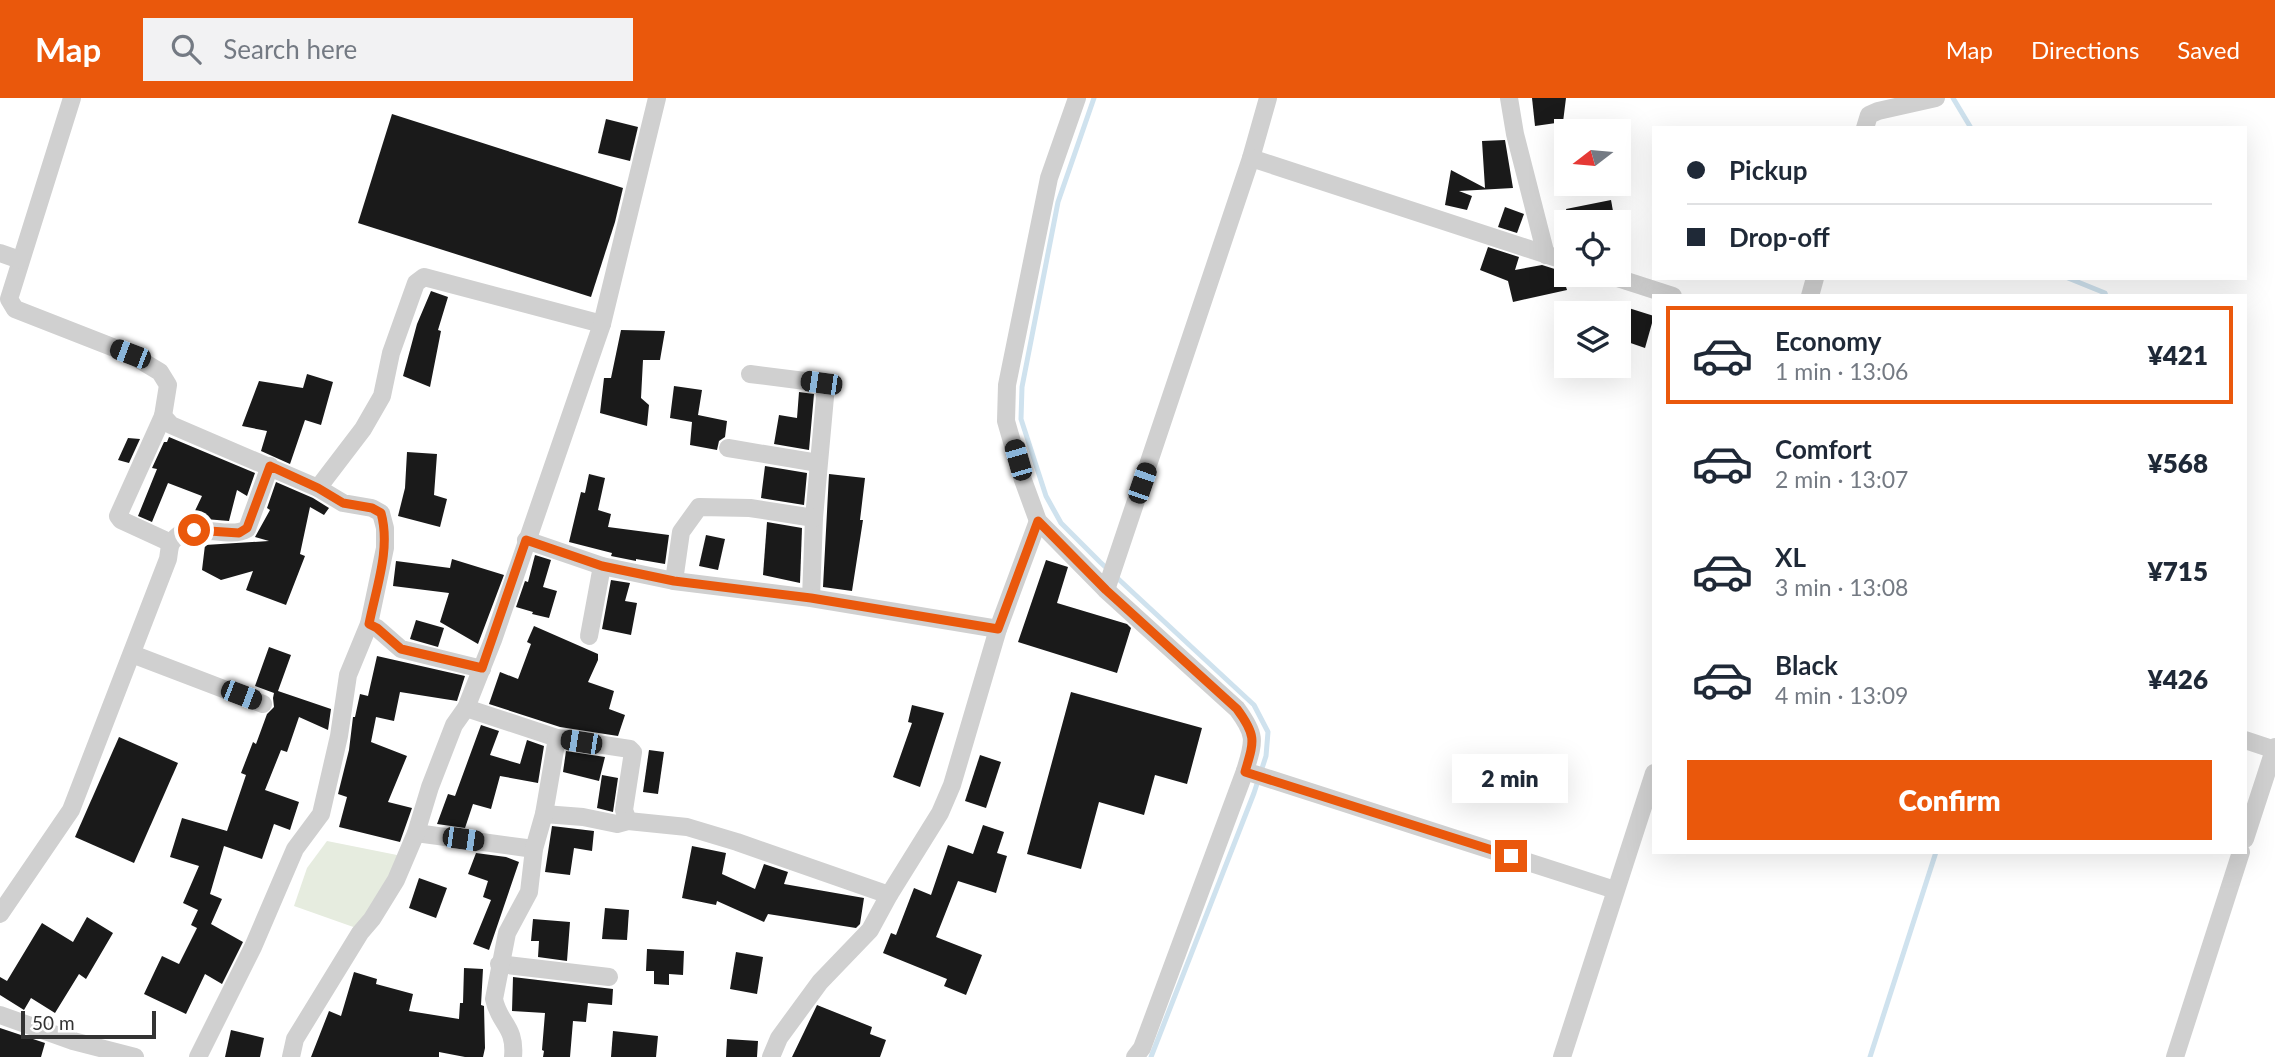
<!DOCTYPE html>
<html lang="en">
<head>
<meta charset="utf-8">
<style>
	:root { --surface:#fff; --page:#f2f2f3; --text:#1f2937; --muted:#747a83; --line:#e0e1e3; --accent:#ea580c }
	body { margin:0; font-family:Lato,sans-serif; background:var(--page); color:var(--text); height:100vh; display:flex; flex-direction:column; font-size:26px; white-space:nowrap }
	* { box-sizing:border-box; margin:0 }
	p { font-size:23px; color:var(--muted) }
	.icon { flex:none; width:38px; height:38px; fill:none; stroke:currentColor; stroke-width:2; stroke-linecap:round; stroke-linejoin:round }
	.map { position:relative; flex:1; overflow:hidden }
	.sheet { position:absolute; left:1652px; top:196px; width:595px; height:560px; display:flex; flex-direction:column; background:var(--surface); border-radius:0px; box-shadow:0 7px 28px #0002 }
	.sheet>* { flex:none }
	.guide { position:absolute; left:1652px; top:28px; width:595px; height:154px; border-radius:0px; box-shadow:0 7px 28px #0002; display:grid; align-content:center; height:154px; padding:0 35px; background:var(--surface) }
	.needle { width:46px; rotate:254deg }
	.buttons { position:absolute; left:1554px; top:21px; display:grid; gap:14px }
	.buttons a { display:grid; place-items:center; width:77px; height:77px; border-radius:0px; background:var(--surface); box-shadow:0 7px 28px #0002; font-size:35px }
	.scale { position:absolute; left:21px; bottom:18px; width:135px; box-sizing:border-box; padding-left:7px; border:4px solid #333; border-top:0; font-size:19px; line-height:24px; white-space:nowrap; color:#333; -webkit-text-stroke:5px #fff; paint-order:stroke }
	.end { position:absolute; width:32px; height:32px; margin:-16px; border:9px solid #ea580c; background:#fff; box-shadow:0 0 0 4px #fff }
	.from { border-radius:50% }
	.bubble { position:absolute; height:49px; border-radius:0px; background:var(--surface); box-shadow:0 7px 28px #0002; font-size:23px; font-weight:800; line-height:49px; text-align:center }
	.car { position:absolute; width:21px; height:42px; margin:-21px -10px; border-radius:9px; box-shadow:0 0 5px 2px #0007; background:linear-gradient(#222 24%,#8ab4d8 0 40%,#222 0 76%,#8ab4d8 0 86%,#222 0) }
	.guide b { display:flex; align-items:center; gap:24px; height:66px; font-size:26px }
	.guide b+b { border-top:2px solid var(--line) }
	.guide i { width:18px; height:18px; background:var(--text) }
	ul { padding:12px 0 0; list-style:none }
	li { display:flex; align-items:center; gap:21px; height:98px; margin:0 14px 10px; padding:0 21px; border:4px solid transparent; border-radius:0px }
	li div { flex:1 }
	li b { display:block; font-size:26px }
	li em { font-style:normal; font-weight:800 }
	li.current { border-color:var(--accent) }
	li>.icon { width:63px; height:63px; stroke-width:1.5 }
	.action { display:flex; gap:14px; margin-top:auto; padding:14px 35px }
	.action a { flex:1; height:80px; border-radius:0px; background:var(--accent); color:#fff; font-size:28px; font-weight:800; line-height:80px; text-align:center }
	header { display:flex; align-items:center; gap:42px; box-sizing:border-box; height:98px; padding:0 35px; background:var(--accent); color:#fff }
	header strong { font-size:33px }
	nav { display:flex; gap:38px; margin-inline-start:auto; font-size:24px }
	.search { width:490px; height:63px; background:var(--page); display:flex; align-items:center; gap:18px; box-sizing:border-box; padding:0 24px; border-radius:0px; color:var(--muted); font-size:26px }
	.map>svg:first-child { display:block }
	.green { fill:#e6ecdf }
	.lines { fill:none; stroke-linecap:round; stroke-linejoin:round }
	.stream { stroke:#cfe2ee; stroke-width:5 }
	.building { fill:#1a1a1a }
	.street { stroke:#d0d0d0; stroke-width:18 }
	.route { stroke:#ea580c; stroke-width:9 }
</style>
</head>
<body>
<header>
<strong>Map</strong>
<div class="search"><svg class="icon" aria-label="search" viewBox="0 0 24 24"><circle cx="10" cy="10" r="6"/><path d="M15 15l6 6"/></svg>Search here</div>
<nav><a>Map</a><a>Directions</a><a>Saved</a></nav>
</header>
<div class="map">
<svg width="2275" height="959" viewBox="0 0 2275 959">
	<rect width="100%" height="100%" fill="#fff"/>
	<polygon class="green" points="327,743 402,758 359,831 294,808 307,770"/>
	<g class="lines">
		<g class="stream">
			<polyline points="1094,0 1058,104 1022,289 1021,321 1046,398 1061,425 1100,464 1254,607 1268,634 1266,658 1254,695 1151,959"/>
			<polyline points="1953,0 1971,30"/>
			<polyline points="2068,180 2105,195 2106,198"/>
			<polyline points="1870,959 1936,754"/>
		</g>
	</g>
	<g class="building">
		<polygon points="1532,0 1566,0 1563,24 1535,28"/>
		<polygon points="392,16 623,90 615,124 591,199 358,125"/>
		<polygon points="606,21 638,29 630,63 598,55"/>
		<polygon points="1505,42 1513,90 1459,93 1472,98 1467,112 1445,107 1451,72 1485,90 1482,43"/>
		<polygon points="1611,102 1615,124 1569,124 1566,111"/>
		<polygon points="1505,109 1524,116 1517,135 1498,129"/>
		<polygon points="1488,149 1519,159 1515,172 1542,167 1561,173 1567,192 1513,204 1508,183 1480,172"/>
		<polygon points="431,193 448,199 438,232 441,233 430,289 403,278 417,226"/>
		<polygon points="1619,207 1654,218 1645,250 1619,241"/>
		<polygon points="621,232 665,233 660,262 643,262 641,300 649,307 647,328 600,315 604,280 611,280"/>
		<polygon points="307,276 333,284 321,327 305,322 290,366 261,353 267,333 242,328 259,283 303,290"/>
		<polygon points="674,288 702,292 698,317 727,323 725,339 719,343 717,352 690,347 692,324 670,320"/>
		<polygon points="799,294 814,296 809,352 774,346 779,317 797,320"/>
		<polygon points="169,339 255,375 247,398 237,392 229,423 205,421 193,417 202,398 168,385 152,424 138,418 157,371 152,370 164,344 167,344"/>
		<polygon points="128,340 140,341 129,365 118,362"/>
		<polygon points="407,354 437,356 434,397 447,401 440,429 398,418 405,390"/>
		<polygon points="765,368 807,375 804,407 761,400"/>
		<polygon points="589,376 605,380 598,412 611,416 608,429 669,437 665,466 636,461 636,463 611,458 612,455 569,444 581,394 585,395"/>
		<polygon points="829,376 865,380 860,422 863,422 852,493 823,489"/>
		<polygon points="276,384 313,400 329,410 324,417 310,409 300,456 305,458 286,507 246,492 253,473 221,482 202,472 205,447 269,443 255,439 270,412 267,410"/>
		<polygon points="767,424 802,430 800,485 763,477"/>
		<polygon points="706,437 725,441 718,472 699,468"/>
		<polygon points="535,457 551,462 543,489 557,493 549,520 532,516 533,514 516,509 525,483 528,484"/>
		<polygon points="452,461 504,477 478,546 440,524 449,495 393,488 396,463 450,470"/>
		<polygon points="1046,462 1068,469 1057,505 1127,526 1131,530 1117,575 1018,544"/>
		<polygon points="611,482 630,485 625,503 637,505 631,537 602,531"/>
		<polygon points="416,522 444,530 438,549 410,541"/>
		<polygon points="534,528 598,556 598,562 588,584 614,593 609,611 625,617 618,638 560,629 489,606 500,574 518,581 531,546 527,544"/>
		<polygon points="269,549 291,557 278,593 331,611 328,632 299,619 287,654 281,652 265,692 299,704 290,732 274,726 262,761 224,748 210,796 222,801 211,826 243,844 222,886 205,876 186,916 144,896 162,858 179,866 197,830 191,827 198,812 183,805 199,768 170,759 182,720 227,733 246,677 241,675 253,644 256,646 267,616 274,609 273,600 274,595 255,588"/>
		<polygon points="377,558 465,578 457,603 400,594 394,623 376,619 371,644 407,658 388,704 412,710 400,744 339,729 347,699 338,696 349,652 353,619 355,619 360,596 368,598"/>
		<polygon points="1071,594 1202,630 1187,686 1155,677 1144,717 1099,704 1081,771 1027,756"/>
		<polygon points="912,607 944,615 920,689 893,679 912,625 908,624"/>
		<polygon points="481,627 499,633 490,657 520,666 527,642 544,648 538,685 500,678 491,711 473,706 465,730 437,726 448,696 455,698"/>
		<polygon points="119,639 178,665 134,765 75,739"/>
		<polygon points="649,652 664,654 658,696 643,694"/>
		<polygon points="566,653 605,659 599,683 563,674"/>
		<polygon points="980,657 1001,664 986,710 965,703"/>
		<polygon points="602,677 618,680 613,714 597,710"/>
		<polygon points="983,727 1004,734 997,755 1007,758 996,795 958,783 936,839 982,857 966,897 944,888 947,881 883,855 891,835 896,837 914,790 931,797 948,747 973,756"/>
		<polygon points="552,728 594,733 592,753 574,750 570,777 545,774"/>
		<polygon points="692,748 726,755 722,776 755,791 764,766 788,774 784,786 864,800 860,826 856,830 768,816 764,824 717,803 716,807 682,800"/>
		<polygon points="476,755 506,759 519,764 489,852 473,846 491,802 483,799 488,783 468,776"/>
		<polygon points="419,780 447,790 436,820 409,810"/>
		<polygon points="605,810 629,812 627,842 602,841"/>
		<polygon points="87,819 113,835 86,881 79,876 55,915 31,900 24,912 0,897 0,879 7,883 42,825 73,844"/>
		<polygon points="533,821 570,824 567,863 538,859 539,843 531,843"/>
		<polygon points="647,851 684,853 683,877 669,876 669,887 654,886 654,873 646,873"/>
		<polygon points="736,854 763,859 757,896 730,891"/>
		<polygon points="464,870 483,871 481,907 484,908 485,950 483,959 465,959 439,954 439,959 311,959 329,913 341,918 354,874 377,881 376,886 413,896 409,913 459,921 460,905 463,905"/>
		<polygon points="513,879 613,891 612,907 588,905 586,924 573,923 570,959 543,959 544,953 542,952 545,915 512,913"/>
		<polygon points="817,907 872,929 870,936 886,942 880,959 792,959"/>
		<polygon points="0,930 45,945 41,959 0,959"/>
		<polygon points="231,932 264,940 260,959 225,959"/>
		<polygon points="613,933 658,938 656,959 611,959"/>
		<polygon points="727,941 758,943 757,959 726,959"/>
	</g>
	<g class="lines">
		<g class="street">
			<polyline points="72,0 9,201 15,211 130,256 160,274 168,287 163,318 171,327 318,390 363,331 382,298 391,255 416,185 424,179 602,226"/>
			<polyline points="1077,0 1049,80 1007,287 1006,323 1023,382 1038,423 1106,492 1251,60 1268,0"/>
			<polyline points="1509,0 1515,36 1546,157"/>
			<polyline points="1865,30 1869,17 1878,13 1936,0"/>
			<polyline points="1251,60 1566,163"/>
			<polyline points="0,155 20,162"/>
			<polyline points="1608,177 1673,198"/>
			<polyline points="1810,198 1815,180"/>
			<polyline points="750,276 821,285 826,288 814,420 811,500"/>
			<polyline points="163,318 118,418 121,422 171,445"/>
			<polyline points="728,350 818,365"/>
			<polyline points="526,442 602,468 674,483 811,500 998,531"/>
			<polyline points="674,483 681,434 699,409 750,410 814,420"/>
			<path d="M1106,492l131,119c20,27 17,32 8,62l-103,277 -7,9"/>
			<polyline points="369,526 377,530 401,551 482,571"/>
			<polyline points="589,538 602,468"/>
			<polyline points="132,556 263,606"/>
			<polyline points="466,610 557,640 630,651 633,654 624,712 628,723"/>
			<polyline points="2245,642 2275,652"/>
			<polyline points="1245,673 1615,792"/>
			<polyline points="544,716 583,719 617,726 628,723 687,729 737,744 889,797"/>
			<polyline points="416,735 534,751"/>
			<polyline points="2245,741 2275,649"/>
			<path d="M0,816l71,-104 97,-251c1,-5 1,-13 4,-17 16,-25 54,-1 75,-13l23,-63"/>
			<polyline points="499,866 609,879"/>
			<polyline points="0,917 73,943 135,959"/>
			<polyline points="198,959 253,849 295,751 321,716 339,638 348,577 369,526 385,450 385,430 381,415 372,410 343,405 318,390"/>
			<polyline points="291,959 295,941 360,835 372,821 396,782 416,735 430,689 454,627 466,610 493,542 602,226 657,0"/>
			<path d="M513,959c3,-31 -14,-33 -19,-58l13,-66 22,-41 5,-43 10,-35 13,-76"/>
			<polyline points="771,959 779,940 820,884 870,832 889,797 940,715 952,687 998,531 1038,423"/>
			<polyline points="1562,959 1654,675"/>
			<polyline points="2175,959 2241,754"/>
		</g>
	</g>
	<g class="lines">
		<path class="route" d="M194,432l45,3 8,-5 23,-62 48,22 25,15 29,5 9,5c10,36 -5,75 -12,111l8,4 24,21 81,19 44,-128 76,26 72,15 137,17 187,31 40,-108 68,69 131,119c20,27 17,32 8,63l266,84"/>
	</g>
</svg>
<div class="buttons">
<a><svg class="needle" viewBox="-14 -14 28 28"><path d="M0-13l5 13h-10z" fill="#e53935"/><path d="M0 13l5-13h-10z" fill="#747a83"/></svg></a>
<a><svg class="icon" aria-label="locate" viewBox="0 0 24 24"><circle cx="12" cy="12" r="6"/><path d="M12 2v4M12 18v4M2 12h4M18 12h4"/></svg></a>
<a><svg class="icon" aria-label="layers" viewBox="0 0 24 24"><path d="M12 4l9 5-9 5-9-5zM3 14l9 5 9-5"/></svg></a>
</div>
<div class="scale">50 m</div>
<i class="end from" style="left:194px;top:432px"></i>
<i class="end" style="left:1511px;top:758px"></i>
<div class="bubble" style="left:1452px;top:656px;width:116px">2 min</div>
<i class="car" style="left:130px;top:256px;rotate:291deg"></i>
<i class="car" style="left:821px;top:285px;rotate:278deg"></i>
<i class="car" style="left:1018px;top:362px;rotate:344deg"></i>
<i class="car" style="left:1142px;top:385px;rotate:19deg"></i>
<i class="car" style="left:241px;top:597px;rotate:111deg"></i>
<i class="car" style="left:581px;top:644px;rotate:279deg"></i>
<i class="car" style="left:463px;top:741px;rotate:98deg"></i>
<div class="guide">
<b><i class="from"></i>Pickup</b>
<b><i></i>Drop-off</b>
</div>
<section class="sheet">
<ul>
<li class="current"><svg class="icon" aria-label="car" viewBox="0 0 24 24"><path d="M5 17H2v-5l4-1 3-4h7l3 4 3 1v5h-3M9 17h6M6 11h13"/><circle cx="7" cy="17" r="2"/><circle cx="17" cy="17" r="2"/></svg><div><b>Economy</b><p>1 min · 13:06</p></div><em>¥421</em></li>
<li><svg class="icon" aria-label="car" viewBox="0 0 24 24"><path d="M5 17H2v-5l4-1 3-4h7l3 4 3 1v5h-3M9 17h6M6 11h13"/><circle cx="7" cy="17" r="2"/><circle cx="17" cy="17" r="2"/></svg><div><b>Comfort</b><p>2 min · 13:07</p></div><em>¥568</em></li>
<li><svg class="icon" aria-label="car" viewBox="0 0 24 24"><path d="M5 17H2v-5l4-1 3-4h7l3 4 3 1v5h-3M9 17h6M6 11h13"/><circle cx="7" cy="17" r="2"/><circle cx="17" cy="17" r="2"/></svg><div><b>XL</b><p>3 min · 13:08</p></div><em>¥715</em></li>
<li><svg class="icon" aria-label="car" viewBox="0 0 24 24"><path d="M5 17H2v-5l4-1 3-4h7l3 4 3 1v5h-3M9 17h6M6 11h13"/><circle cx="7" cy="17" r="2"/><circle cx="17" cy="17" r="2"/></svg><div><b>Black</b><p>4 min · 13:09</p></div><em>¥426</em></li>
</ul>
<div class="action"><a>Confirm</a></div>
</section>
</div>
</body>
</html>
